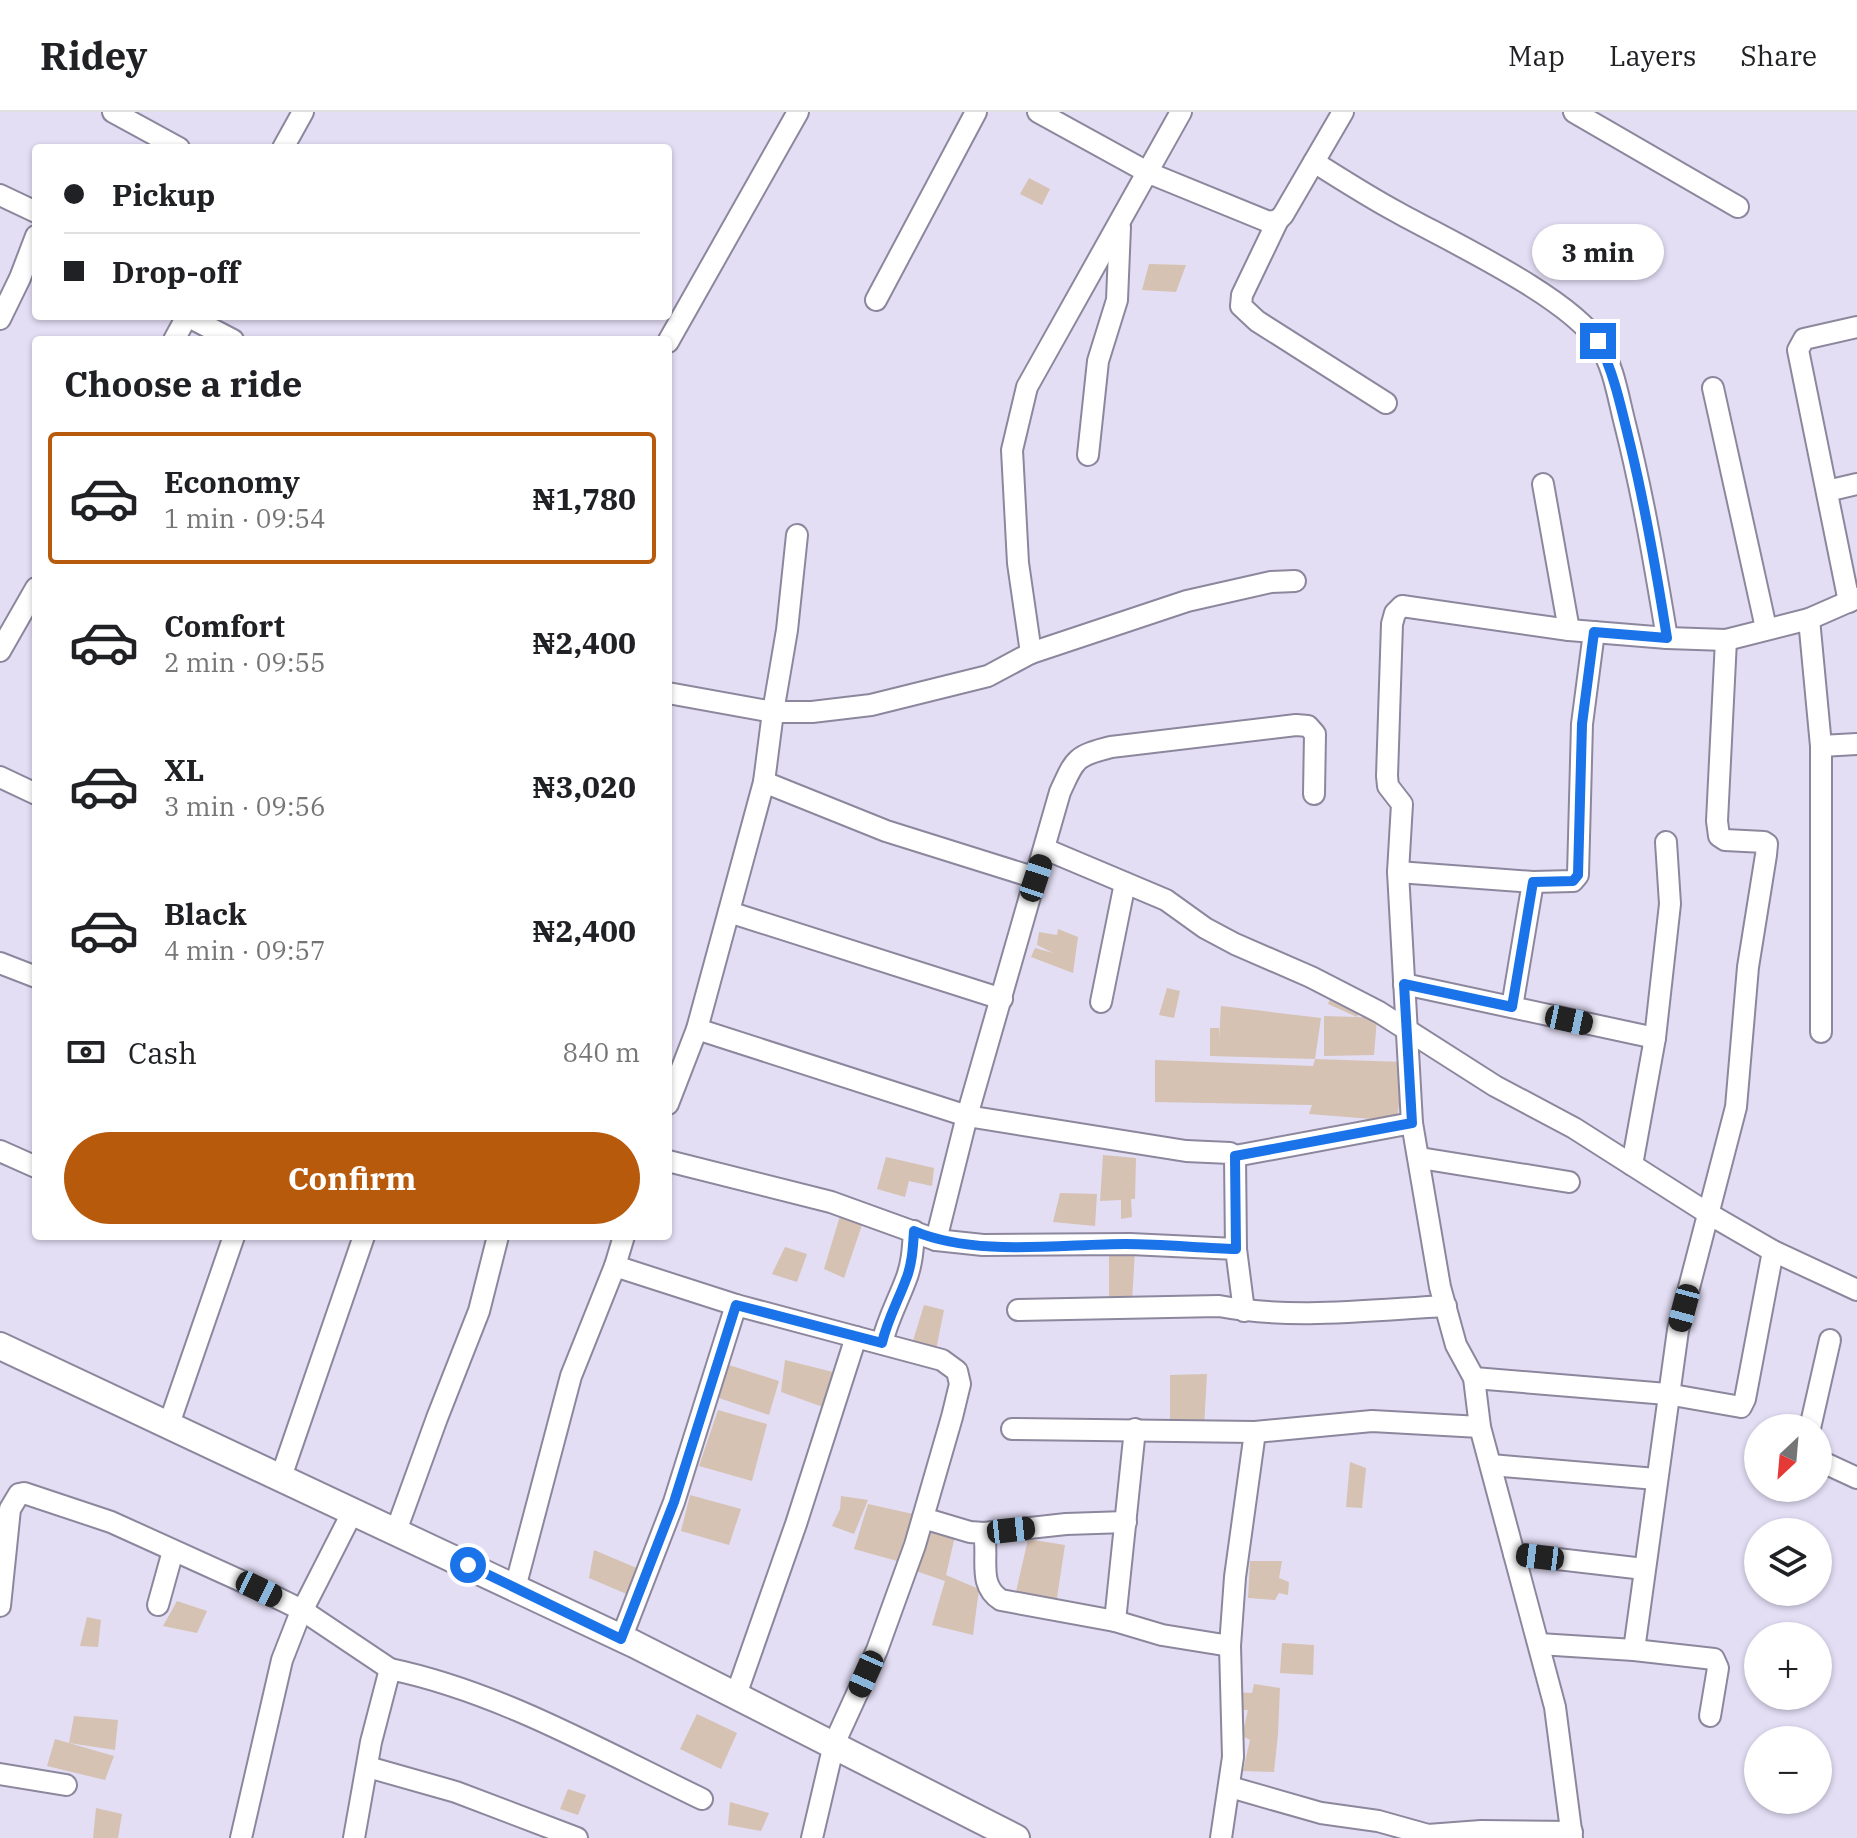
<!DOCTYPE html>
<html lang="en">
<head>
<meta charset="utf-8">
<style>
	:root { --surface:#fff; --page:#f2f2f2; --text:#202124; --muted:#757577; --line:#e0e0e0; --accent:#b85a0b }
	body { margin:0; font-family:"IBM Plex Serif",serif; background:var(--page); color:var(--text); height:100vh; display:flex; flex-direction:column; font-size:30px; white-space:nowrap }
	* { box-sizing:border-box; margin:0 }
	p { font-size:26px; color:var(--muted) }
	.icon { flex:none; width:44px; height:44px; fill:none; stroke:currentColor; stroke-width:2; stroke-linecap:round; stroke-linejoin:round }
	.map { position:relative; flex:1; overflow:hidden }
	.side { position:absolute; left:32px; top:224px; width:640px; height:904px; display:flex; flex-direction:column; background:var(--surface); border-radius:8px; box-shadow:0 2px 6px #0004 }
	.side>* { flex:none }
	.banner { position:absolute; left:32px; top:32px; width:640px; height:176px; border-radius:8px; box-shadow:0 2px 6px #0004; display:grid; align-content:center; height:176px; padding:0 32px; background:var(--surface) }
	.needle { width:52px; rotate:206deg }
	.fabs { position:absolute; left:1744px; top:1302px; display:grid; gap:16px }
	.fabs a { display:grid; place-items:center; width:88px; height:88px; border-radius:50%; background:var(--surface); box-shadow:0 2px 6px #0004; font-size:40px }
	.end { position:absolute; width:36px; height:36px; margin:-18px; border:10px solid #1a73e8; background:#fff; box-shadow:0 0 0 4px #fff }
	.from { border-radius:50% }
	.bubble { position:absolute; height:56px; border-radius:28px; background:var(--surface); box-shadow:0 2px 6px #0004; font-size:26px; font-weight:800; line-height:56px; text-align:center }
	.car { position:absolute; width:24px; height:48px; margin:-24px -12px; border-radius:10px; box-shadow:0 0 6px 2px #0007; background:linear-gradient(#222 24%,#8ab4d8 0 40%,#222 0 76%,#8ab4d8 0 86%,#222 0) }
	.banner b { display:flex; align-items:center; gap:28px; height:76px; font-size:30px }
	.banner b+b { border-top:2px solid var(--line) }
	.banner i { width:20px; height:20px; background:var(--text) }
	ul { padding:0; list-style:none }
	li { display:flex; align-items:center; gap:24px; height:132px; margin:0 16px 12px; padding:0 16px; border:4px solid transparent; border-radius:8px }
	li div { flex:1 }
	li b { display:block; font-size:30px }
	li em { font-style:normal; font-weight:800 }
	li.selected { border-color:var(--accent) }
	li>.icon { width:72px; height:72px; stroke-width:1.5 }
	h2 { padding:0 32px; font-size:36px; line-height:96px }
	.pay { display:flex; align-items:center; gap:20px; height:88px; padding:0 32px; font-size:30px }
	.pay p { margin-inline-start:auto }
	.primary-button { display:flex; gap:16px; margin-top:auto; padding:16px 32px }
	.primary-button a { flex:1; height:92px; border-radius:48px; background:var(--accent); color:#fff; font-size:32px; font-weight:800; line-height:92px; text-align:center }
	header { display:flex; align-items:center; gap:48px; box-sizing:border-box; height:112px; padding:0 40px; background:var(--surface); border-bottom:2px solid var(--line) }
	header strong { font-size:38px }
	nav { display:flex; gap:44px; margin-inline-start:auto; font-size:28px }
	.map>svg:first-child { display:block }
	.building { fill:#d5c2b2 }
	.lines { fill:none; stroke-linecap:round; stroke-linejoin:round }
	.minor-casing { stroke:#8c879c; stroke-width:24 }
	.tertiary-casing { stroke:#8c879c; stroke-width:30 }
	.minor { stroke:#fff; stroke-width:20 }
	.tertiary { stroke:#fff; stroke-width:26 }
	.route { stroke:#1a73e8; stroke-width:10 }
</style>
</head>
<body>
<header>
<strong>Ridey</strong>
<nav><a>Map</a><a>Layers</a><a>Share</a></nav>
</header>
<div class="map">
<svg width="1857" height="1726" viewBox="0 0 1857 1726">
	<rect width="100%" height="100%" fill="#e3def4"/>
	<g class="building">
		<polygon points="1029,66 1050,77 1042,93 1020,82"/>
		<polygon points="1149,152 1186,153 1176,180 1142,178"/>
		<polygon points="1058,817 1078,825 1073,861 1031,845 1035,836 1053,841 1037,833 1039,820 1057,823"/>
		<polygon points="1167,876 1180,879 1174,906 1159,903"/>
		<polygon points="1333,880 1361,895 1357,905 1377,906 1374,943 1324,944 1324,904 1357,905 1328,892"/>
		<polygon points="1221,894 1321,906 1315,947 1210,944 1210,916 1219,916 1219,927"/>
		<polygon points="1315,947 1404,950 1397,1009 1309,1002 1312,993 1155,990 1155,948 1313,954"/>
		<polygon points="1103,1043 1136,1046 1135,1087 1131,1087 1132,1105 1121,1107 1121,1088 1100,1089"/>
		<polygon points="886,1045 934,1056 932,1074 909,1069 905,1085 877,1077"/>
		<polygon points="1060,1081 1097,1082 1095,1114 1053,1110"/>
		<polygon points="840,1104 863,1110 844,1166 824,1157"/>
		<polygon points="785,1135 807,1142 797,1170 772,1162"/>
		<polygon points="1135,1139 1132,1190 1109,1190 1109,1144"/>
		<polygon points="924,1193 944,1198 936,1238 912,1232"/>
		<polygon points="785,1248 833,1260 823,1295 781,1280"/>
		<polygon points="729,1253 779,1269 769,1303 719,1286"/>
		<polygon points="1207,1262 1204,1314 1170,1308 1170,1263"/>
		<polygon points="718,1298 767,1312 752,1369 699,1354"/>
		<polygon points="1350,1350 1366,1356 1362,1396 1346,1395"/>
		<polygon points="690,1383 741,1397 729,1433 681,1419"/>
		<polygon points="841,1384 868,1388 854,1422 832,1414 840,1397"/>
		<polygon points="868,1392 913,1402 897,1449 854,1437"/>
		<polygon points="927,1416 955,1424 946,1463 979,1477 973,1523 932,1513 945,1469 913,1458"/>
		<polygon points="1028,1427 1065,1433 1056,1492 1016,1480"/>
		<polygon points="594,1438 639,1457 629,1483 589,1466"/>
		<polygon points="1250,1449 1282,1449 1279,1466 1289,1470 1288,1483 1279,1481 1275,1488 1248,1486"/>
		<polygon points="177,1489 207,1499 197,1521 163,1514"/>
		<polygon points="87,1505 101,1508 98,1535 80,1534"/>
		<polygon points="1282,1531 1314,1533 1313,1563 1280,1561"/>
		<polygon points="1254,1572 1280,1576 1278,1622 1274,1660 1243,1659 1250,1628 1242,1624 1248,1598 1242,1598 1234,1580 1252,1581"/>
		<polygon points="697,1602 737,1621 721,1657 680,1637"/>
		<polygon points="74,1604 118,1608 115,1638 69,1631"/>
		<polygon points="55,1627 114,1644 105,1668 47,1654"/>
		<polygon points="568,1677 586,1683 578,1703 560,1697"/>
		<polygon points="730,1690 769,1701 761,1719 728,1713"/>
		<polygon points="96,1696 122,1702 118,1726 93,1726"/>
	</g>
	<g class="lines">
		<g class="minor-casing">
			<g id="minor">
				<polyline points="113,0 179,36"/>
				<polyline points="1038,0 1149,61 1269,110 1278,108 1283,103 1343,0"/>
				<polyline points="1574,0 1738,95"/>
				<polyline points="283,36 303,0"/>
				<path d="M1314,50c27,17 55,35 83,50 50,28 173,85 202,132 15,23 19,53 26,80 18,71 30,142 42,214"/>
				<polyline points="0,83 36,100"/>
				<polyline points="1278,108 1242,183 1241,194 1257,209 1386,291"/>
				<polyline points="876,188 976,0"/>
				<polyline points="0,207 20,166 36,124"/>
				<polyline points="174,228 187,204 233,228"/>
				<polyline points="668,230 798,0"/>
				<polyline points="1713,276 1766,516"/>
				<polyline points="1088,343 1098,249 1117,188 1120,115"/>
				<polyline points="1543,372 1569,518"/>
				<polyline points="1827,379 1857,372"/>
				<polyline points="1849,490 1798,238 1804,227 1857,215"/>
				<polyline points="1809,507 1821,634 1821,920"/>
				<polyline points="0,539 36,476"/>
				<polyline points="1031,541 1018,451 1012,338 1027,275 1181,0"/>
				<polyline points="668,581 773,600 812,600 871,593 988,564 1031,541 1187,489 1271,470 1295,469"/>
				<polyline points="1821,634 1857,632"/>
				<polyline points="0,665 36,682"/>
				<polyline points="764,670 886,719 1036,766"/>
				<polyline points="1045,737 1166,788 1205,816 1235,832 1311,865 1379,900 1495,974 1574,1016 1709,1102 1773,1139 1857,1178"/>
				<polyline points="1398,760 1533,770 1512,895"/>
				<polyline points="1533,770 1573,769 1578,763 1582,612 1594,520"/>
				<polyline points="729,800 1002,887"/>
				<polyline points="0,851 36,865"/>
				<polyline points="1404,872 1655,926"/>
				<polyline points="1101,890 1125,771"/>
				<polyline points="697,917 967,1004 1186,1039 1230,1041 1235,1044 1236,1137"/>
				<polyline points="668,992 697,917 764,670 773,600 787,518 797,423"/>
				<polyline points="0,1039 36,1055"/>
				<polyline points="1235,1044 1412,1011"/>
				<polyline points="1420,1046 1569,1070"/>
				<polyline points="668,1049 831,1090 936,1128 983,1133 1130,1132 1236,1137 1244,1199"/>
				<polyline points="1632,1053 1655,926 1670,792 1666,730"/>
				<path d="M936,1128l31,-124 93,-324c15,-33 15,-36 51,-45l185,-22 12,1 7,8 -1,60"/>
				<polyline points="615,1154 736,1193 942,1248 957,1259 960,1272 952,1305 915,1433 877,1538 834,1632 812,1726"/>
				<path d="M1018,1198l201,-4c73,14 152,4 227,0"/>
				<path d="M882,1231c5,-22 15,-40 23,-61 7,-16 8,-34 9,-51"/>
				<polyline points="1474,1266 1667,1282 1741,1295 1745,1287 1773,1139"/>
				<polyline points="169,1312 234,1124"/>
				<polyline points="1810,1316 1830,1228"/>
				<polyline points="1012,1317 1255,1320 1372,1309 1480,1315"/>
				<polyline points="1135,1317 1115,1509 1162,1523 1230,1534"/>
				<polyline points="1818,1348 1857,1366"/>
				<polyline points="1491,1353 1656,1367"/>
				<polyline points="281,1365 364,1124"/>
				<path d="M923,1406l47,14 14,1c5,25 -7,52 17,67l114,21"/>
				<polyline points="396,1419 437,1306 479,1199 498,1124"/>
				<polyline points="984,1421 1066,1412 1126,1410"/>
				<polyline points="1514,1442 1644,1457"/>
				<polyline points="515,1476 571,1264 615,1154 624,1124"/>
				<polyline points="158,1493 173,1439"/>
				<polyline points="0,1494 10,1397 19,1382 24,1381 111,1410 259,1477 302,1498 390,1557"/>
				<polyline points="621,1527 674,1390 736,1193"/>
				<polyline points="1539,1532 1634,1538 1714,1547 1718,1556 1710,1604"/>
				<polyline points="1634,1538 1678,1218 1736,995 1748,855 1766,743 1767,732 1764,730 1725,728 1719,724 1717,709 1726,528"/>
				<polyline points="736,1583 796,1412 856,1225"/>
				<polyline points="368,1655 456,1680 577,1726"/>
				<polyline points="0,1662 66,1673"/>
				<polyline points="1230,1675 1321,1701 1378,1709 1428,1723 1481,1719 1572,1720"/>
				<polyline points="241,1726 282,1548 298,1507 353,1399"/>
				<path d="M354,1726l17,-96 19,-73c110,23 212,82 312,130"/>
				<polyline points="1221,1726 1233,1645 1230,1534 1235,1465 1255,1320"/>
				<polyline points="1572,1726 1555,1595 1480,1315 1474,1266 1456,1233 1440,1175 1412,1011 1398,760 1402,692 1388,674 1387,664 1392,512 1395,501 1402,494 1569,518 1667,526 1726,528 1809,507 1857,486"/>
			</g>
		</g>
		<g class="tertiary-casing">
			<polyline id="tertiary" points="0,1234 634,1532 1016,1726"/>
		</g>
		<use href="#minor" class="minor"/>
		<use href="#tertiary" class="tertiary"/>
	</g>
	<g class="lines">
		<path class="route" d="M468,1453l153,74 53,-137 62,-197 146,38c5,-22 15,-40 23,-61 7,-16 8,-34 9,-51 62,26 146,13 212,13 37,0 74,4 110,5l-1,-93 177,-33 -8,-139 108,23 21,-125 40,-1 5,-6 4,-151 12,-92 73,6c-10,-63 -21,-127 -36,-190 -9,-36 -16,-73 -33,-107"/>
	</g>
</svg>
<div class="fabs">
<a><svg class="needle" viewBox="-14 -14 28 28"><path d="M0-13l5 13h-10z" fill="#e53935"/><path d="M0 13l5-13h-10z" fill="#757577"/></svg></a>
<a><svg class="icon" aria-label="layers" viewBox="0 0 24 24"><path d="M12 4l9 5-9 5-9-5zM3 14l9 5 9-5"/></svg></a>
<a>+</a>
<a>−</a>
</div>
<i class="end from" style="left:468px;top:1453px"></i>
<i class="end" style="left:1598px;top:229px"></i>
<div class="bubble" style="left:1532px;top:112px;width:132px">3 min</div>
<i class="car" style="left:1036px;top:766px;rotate:18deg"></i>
<i class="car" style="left:1569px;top:908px;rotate:102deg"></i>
<i class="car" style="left:1684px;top:1196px;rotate:195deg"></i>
<i class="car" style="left:1011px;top:1418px;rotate:84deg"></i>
<i class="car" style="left:1540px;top:1445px;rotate:277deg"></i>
<i class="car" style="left:259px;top:1477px;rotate:116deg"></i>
<i class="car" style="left:866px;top:1562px;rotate:204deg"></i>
<div class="banner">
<b><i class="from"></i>Pickup</b>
<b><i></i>Drop-off</b>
</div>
<section class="side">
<h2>Choose a ride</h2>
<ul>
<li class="selected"><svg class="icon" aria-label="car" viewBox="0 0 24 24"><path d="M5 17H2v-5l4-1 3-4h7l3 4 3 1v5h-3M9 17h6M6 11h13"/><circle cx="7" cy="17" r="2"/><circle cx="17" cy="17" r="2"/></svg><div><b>Economy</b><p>1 min · 09:54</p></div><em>₦1,780</em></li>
<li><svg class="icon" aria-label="car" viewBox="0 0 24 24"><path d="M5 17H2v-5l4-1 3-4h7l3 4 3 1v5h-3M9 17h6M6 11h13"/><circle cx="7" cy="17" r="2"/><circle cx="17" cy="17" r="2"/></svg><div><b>Comfort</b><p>2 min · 09:55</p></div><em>₦2,400</em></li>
<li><svg class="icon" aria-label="car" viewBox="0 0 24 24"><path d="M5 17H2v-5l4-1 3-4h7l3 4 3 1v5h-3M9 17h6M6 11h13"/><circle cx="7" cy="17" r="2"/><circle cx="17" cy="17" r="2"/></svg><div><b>XL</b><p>3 min · 09:56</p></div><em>₦3,020</em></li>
<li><svg class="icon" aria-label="car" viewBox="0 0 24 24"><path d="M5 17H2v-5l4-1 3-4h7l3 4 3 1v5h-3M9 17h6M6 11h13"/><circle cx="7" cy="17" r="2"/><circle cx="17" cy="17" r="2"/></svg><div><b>Black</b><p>4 min · 09:57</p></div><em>₦2,400</em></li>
</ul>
<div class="pay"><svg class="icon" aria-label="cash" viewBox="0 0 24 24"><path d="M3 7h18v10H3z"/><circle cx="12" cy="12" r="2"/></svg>Cash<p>840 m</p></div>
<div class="primary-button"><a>Confirm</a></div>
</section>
</div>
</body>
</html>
